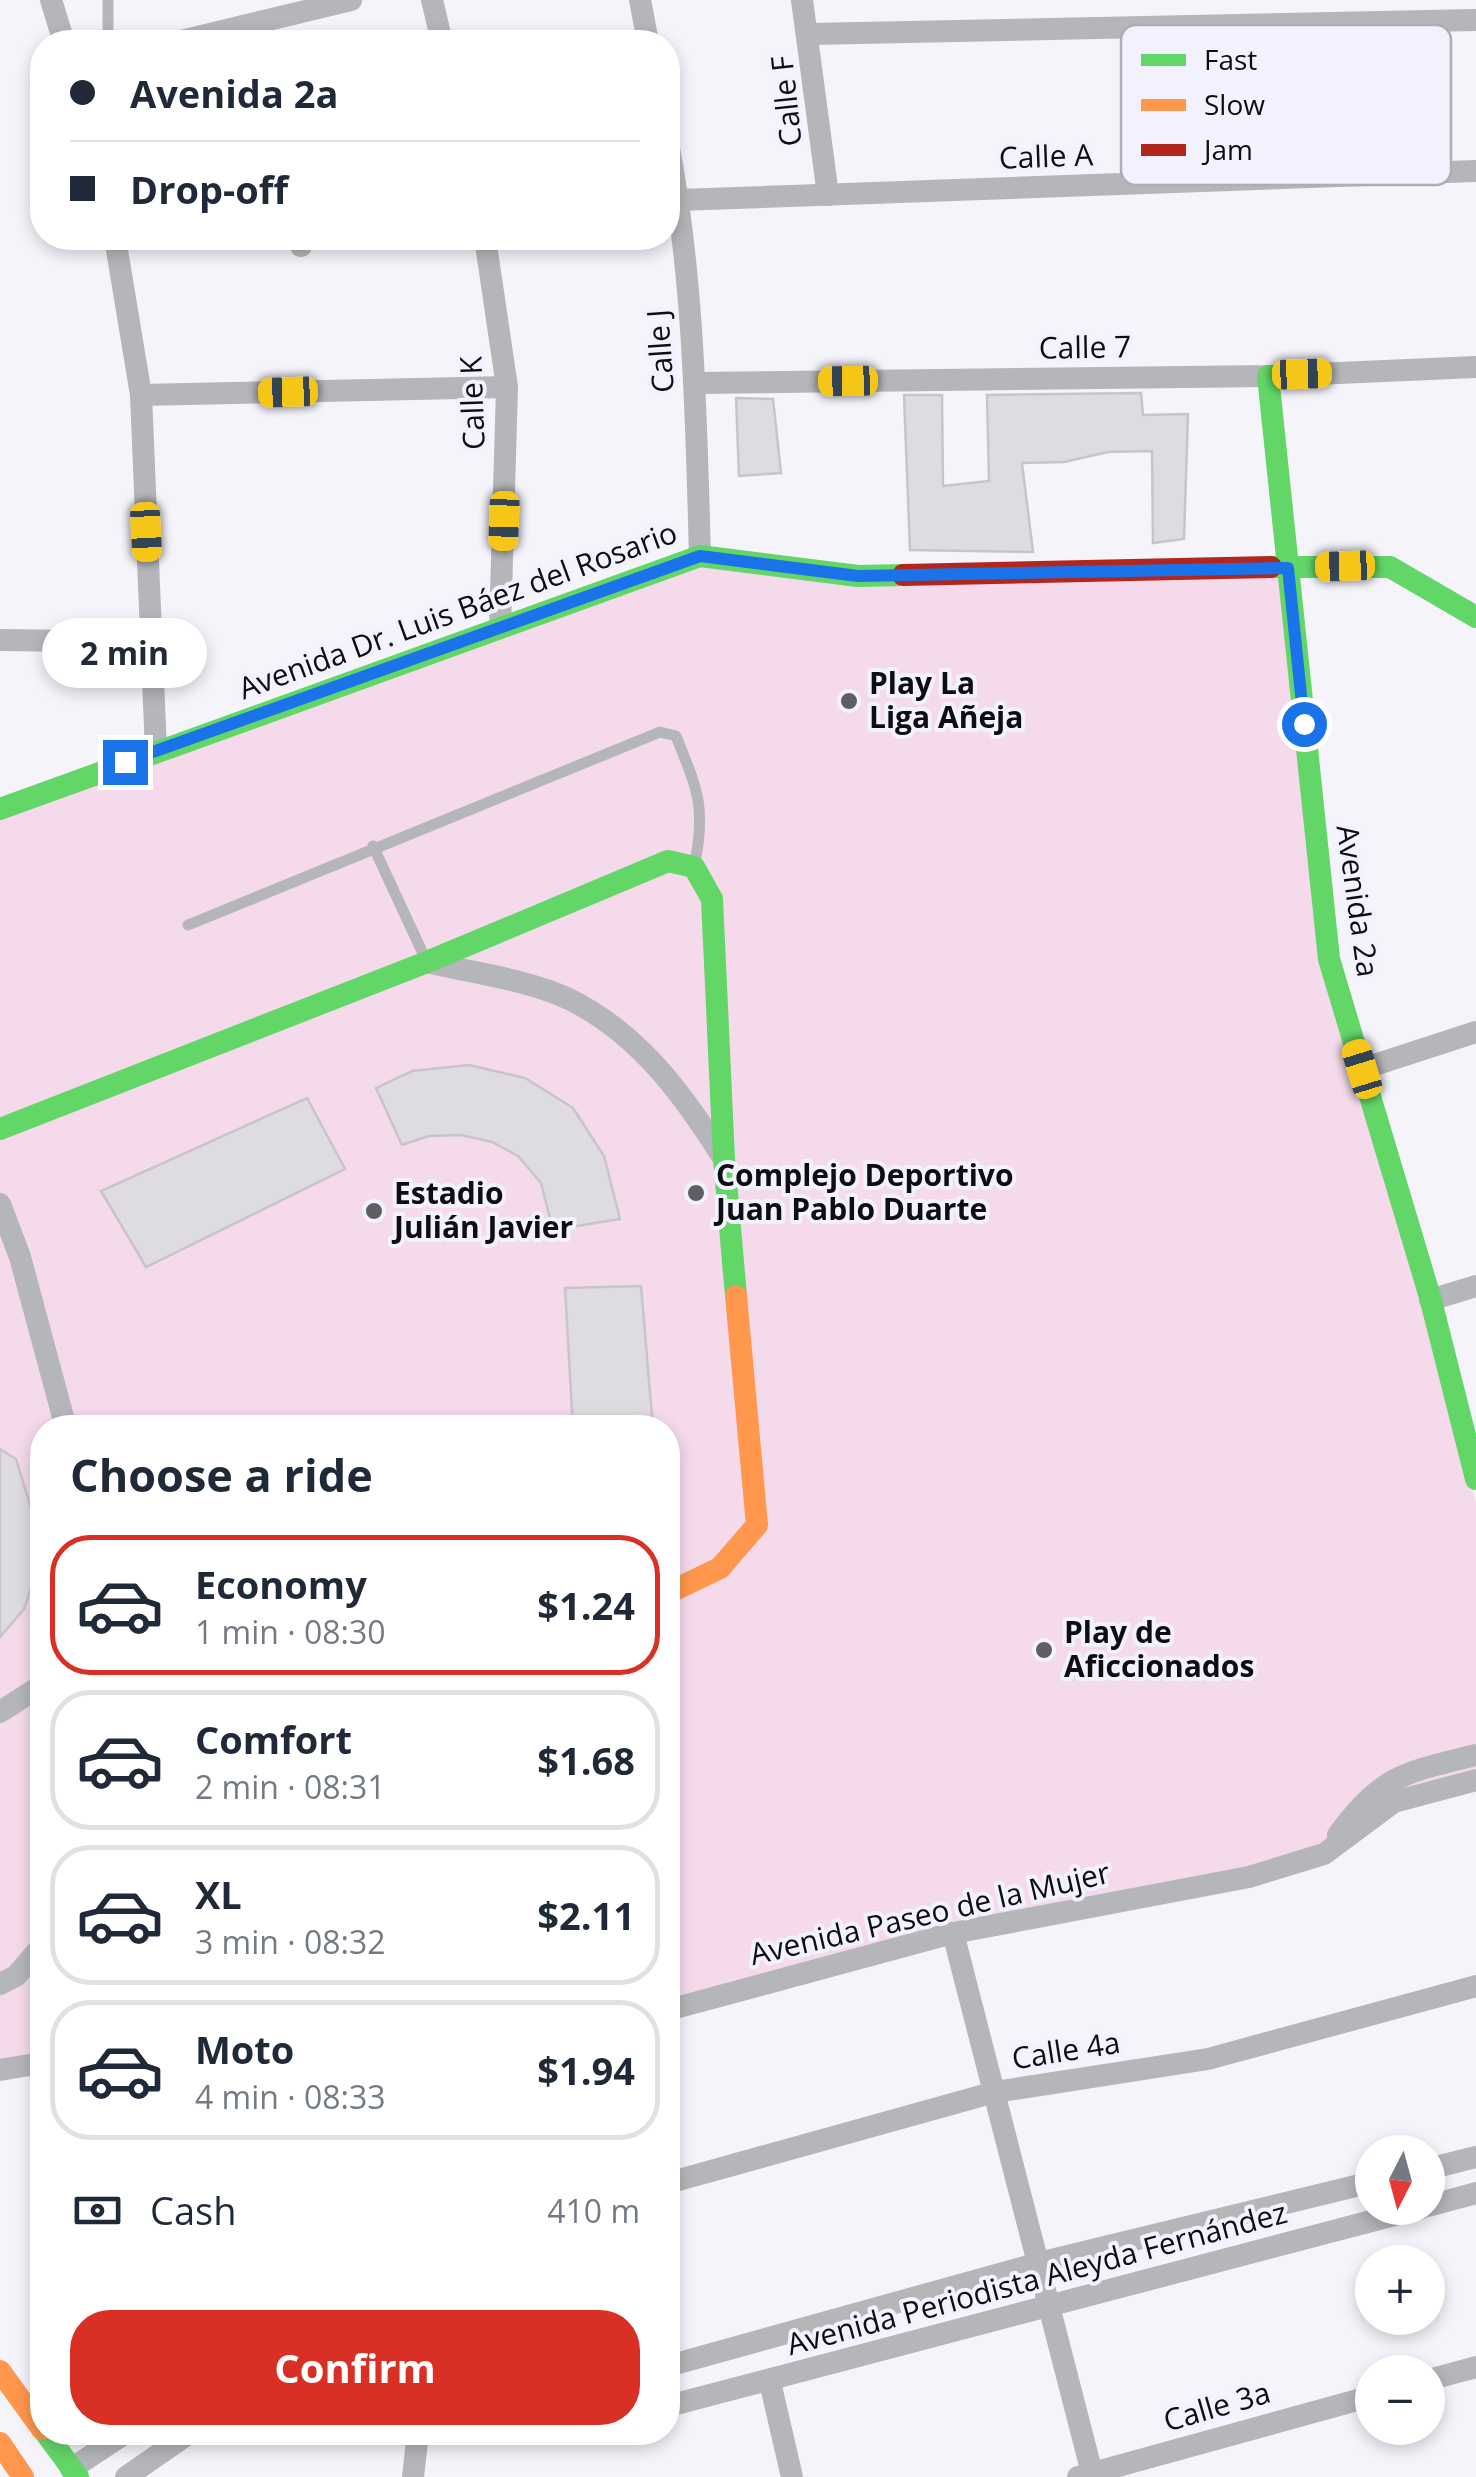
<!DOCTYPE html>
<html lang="en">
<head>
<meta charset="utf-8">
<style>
	:root { --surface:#fff; --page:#f6f6f7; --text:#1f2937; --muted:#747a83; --line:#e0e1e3; --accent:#d93025 }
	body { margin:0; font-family:"Open Sans",sans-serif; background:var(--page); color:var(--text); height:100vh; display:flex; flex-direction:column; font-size:38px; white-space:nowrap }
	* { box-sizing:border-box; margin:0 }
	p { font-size:32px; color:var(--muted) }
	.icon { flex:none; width:55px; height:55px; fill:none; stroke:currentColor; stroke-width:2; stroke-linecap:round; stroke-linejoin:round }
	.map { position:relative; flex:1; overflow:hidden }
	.panel { position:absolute; left:30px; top:1415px; width:650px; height:1030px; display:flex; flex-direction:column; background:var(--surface); border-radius:40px; box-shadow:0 5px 15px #0003 }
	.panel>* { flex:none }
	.hud { position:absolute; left:30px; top:30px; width:650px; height:220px; border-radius:40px; box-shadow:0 5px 15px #0003; display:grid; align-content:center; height:220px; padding:0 40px; background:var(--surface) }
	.needle { width:65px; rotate:186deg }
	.controls { position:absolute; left:1355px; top:2135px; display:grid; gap:20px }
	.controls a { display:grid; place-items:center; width:90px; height:90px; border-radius:50%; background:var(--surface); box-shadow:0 5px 15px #0003; font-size:50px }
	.end { position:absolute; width:45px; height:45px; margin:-22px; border:12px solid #1a73e8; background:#fff; box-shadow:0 0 0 5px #fff }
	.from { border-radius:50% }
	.bubble { position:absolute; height:70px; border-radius:35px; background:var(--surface); box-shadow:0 5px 15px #0003; font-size:32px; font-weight:700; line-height:70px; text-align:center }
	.car { position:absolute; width:30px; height:60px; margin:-30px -15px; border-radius:12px; box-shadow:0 0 8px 2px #0007; background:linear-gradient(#f5c518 24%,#345 0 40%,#f5c518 0 76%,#345 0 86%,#f5c518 0) }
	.hud b { display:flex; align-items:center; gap:35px; height:95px; font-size:38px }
	.hud b+b { border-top:2px solid var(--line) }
	.hud i { width:25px; height:25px; background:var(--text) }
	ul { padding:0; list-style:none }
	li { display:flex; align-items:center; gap:30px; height:140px; margin:0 20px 15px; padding:0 20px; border:5px solid var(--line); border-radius:40px }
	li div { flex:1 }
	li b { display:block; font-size:38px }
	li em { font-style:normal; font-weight:700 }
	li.current { border-color:var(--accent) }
	li>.icon { width:90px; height:90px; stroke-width:1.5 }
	h2 { padding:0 40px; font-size:45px; line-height:120px }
	.pay { display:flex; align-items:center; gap:25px; height:110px; padding:0 40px; font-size:38px }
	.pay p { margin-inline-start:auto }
	.primary-button { display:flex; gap:20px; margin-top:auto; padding:20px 40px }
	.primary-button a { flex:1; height:115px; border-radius:40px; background:var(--accent); color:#fff; font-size:40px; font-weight:700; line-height:115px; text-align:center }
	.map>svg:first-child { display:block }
	.green { fill:#f4daea }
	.building { fill:#dedce1; stroke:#c7c5ca; stroke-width:2.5 }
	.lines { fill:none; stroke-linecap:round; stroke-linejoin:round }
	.lane { stroke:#b5b6b9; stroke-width:11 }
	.street { stroke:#b5b6b9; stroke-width:22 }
	.fast { stroke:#63d668; stroke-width:22 }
	.slow { stroke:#ff974d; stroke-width:22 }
	.jam { stroke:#b3261e; stroke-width:22 }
	.route { stroke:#1a73e8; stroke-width:12 }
	.poi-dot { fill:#5f5e63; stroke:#f2f1fe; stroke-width:4 }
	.labels { text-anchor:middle; stroke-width:8; stroke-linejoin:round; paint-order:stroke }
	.street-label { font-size:30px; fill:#0e0d11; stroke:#f2f1fe }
	.poi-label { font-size:30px; font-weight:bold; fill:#0e0d11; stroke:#f2f1fe; text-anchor:start }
	.key { fill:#f2f1fe; stroke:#aeadb7; stroke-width:2.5 }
	.key-label { font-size:28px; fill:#0e0d11 }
</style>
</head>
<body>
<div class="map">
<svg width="1476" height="2477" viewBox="0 0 1476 2477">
	<rect width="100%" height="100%" fill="#f5f4fb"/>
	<polygon class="green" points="700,556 858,576 1288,568 1329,959 1476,1502 1476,1780 1394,1802 1324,1854 1052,1911 668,2012 668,1428 42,1428 42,2065 0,2072 0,810"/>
	<g class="building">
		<polygon points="1141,393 1143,415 1188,414 1184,539 1153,543 1152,451 1108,452 1064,462 1022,463 1033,552 910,550 904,395 942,395 943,486 989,481 987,395"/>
		<polygon points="736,398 773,399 781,473 739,476"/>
		<polygon points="469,1065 525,1078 573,1108 604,1156 620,1219 553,1230 541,1183 518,1156 492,1142 461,1135 429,1136 402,1145 376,1088 412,1071"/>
		<polygon points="307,1098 345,1169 146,1267 101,1191"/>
		<polygon points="641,1286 653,1428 573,1428 565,1288"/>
		<polygon points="0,1449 16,1459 32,1511 40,1563 24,1609 0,1637"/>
	</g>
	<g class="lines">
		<g class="lane">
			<polyline points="108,0 108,42"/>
			<polyline points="373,846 426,960"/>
			<path d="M188,925l472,-193 16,4c21,53 30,69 19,127"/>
		</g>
		<g class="street">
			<polyline points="51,0 64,42"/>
			<polyline points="432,0 442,42"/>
			<polyline points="640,0 648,42"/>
			<polyline points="802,0 828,195"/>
			<polyline points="810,34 1476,20"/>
			<polyline points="177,42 351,0"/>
			<path d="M668,143c26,135 28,275 32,413"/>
			<polyline points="679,200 1476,171"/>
			<polyline points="115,238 141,395 156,751"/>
			<polyline points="299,238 301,246"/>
			<polyline points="485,238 507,387 500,628"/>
			<polyline points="695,383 1268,376 1476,367"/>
			<polyline points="141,395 507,387"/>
			<polyline points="0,640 151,642"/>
			<path d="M427,962c46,11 99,17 142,37 69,34 113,94 153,157"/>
			<polyline points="1362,1069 1476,1032"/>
			<polyline points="0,1204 20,1257 66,1428"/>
			<polyline points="1430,1300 1476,1286"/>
			<polyline points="0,1712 42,1685"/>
			<path d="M1338,1835c44,-61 69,-63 138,-80"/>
			<polyline points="953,1933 1093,2477"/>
			<polyline points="0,1984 16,1976 42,1946"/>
			<polyline points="668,2010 953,1933 1249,1877 1324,1854 1394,1802 1476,1780"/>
			<polyline points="0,2070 42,2063"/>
			<polyline points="1428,2169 1476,2157"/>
			<polyline points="668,2183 995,2092 1208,2059 1476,1986"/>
			<polyline points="1428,2206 1476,2193"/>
			<polyline points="668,2366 1039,2263 1372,2182"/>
			<polyline points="1428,2380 1476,2367"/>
			<polyline points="770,2382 792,2477"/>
			<polyline points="668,2406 1421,2208"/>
			<polyline points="71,2469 127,2432"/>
			<polyline points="126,2477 191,2432"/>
			<polyline points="413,2477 418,2432"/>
			<polyline points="1078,2477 1372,2396"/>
		</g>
		<g class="fast">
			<polyline points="1268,376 1329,959 1430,1297 1476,1479"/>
			<polyline points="1271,567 1390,567 1476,617"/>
			<polyline points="0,809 700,556 858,576 903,575"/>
			<polyline points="0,1129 427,962 668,861 694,867 712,899 724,1159 736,1296"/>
			<polyline points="45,2432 78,2477"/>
		</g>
		<g class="slow">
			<polyline points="668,1593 720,1568 757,1525 736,1296"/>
			<polyline points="0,2371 42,2429"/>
			<polyline points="0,2443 23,2477"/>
		</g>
		<polyline class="jam" points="903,575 1271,567"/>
	</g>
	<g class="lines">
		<polyline class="route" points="125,762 700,556 858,576 1288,568 1304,724"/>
	</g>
	<g class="poi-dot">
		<circle cx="849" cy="701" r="10"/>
		<circle cx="696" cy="1193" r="10"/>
		<circle cx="374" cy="1211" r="10"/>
		<circle cx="1044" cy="1650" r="10"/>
	</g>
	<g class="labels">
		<g class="street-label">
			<text transform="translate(787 101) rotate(-96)" y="10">Calle F</text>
			<text transform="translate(1046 157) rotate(-2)" y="10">Calle A</text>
			<text transform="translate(1085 348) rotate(-1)" y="10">Calle 7</text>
			<text transform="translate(661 351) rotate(-94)" y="10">Calle J</text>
			<text transform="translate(473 403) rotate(-92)" y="10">Calle K</text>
			<text transform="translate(458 611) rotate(-20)" y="10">Avenida Dr. Luis Báez del Rosario</text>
			<text transform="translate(1357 901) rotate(82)" y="10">Avenida 2a</text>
			<text transform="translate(930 1914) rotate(-13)" y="10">Avenida Paseo de la Mujer</text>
			<text transform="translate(1066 2051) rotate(-9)" y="10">Calle 4a</text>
			<text transform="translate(1037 2279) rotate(-15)" y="10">Avenida Periodista Aleyda Fernández</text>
			<text transform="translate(1217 2407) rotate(-16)" y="10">Calle 3a</text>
		</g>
		<g class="poi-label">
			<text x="869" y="694">Play La<tspan x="869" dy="34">Liga Añeja</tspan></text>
			<text x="716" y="1186">Complejo Deportivo<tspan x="716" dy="34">Juan Pablo Duarte</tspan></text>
			<text x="394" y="1204">Estadio<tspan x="394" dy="34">Julián Javier</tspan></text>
			<text x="1064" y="1643">Play de<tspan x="1064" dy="34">Aficcionados</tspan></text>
		</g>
	</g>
	<rect x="1121" y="25" width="330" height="160" rx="15" class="key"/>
	<rect x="1141" y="54" width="45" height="12" fill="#63d668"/>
	<rect x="1141" y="99" width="45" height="12" fill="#ff974d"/>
	<rect x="1141" y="144" width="45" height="12" fill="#b3261e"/>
	<g class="key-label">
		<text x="1204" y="70">Fast</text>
		<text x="1204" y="115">Slow</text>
		<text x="1204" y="160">Jam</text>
	</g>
</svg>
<div class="controls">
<a><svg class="needle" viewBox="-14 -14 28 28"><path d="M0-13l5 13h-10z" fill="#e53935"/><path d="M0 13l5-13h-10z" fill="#747a83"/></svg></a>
<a>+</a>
<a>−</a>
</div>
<i class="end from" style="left:1304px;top:724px"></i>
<i class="end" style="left:125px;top:762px"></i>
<div class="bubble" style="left:42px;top:618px;width:165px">2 min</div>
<i class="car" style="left:1302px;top:374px;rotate:88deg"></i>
<i class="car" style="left:848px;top:381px;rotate:269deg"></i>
<i class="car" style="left:288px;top:392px;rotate:268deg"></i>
<i class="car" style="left:504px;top:521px;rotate:182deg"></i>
<i class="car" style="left:146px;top:532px;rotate:177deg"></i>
<i class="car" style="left:1345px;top:566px;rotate:268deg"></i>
<i class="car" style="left:1362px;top:1069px;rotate:343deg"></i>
<div class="hud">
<b><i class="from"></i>Avenida 2a</b>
<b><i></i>Drop-off</b>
</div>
<section class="panel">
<h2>Choose a ride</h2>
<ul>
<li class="current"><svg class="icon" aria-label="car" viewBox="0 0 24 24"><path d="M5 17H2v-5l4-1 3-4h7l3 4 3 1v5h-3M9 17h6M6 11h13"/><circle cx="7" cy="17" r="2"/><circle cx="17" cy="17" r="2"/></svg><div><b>Economy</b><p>1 min · 08:30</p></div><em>$1.24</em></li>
<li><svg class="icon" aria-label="car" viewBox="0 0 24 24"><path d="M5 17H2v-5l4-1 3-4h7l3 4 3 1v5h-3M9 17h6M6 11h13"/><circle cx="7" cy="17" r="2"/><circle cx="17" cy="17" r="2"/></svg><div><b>Comfort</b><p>2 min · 08:31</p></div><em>$1.68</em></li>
<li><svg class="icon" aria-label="car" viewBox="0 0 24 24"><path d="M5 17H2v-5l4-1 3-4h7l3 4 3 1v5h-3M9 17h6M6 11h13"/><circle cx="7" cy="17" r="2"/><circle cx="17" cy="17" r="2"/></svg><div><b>XL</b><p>3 min · 08:32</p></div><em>$2.11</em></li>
<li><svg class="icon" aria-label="car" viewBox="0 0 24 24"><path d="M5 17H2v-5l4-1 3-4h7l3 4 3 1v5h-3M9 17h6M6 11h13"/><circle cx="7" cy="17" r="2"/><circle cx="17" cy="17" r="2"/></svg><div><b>Moto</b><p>4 min · 08:33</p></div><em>$1.94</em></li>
</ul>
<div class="pay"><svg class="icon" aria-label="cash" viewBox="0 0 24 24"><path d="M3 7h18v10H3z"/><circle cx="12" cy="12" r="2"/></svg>Cash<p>410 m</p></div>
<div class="primary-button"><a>Confirm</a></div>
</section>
</div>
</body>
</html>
